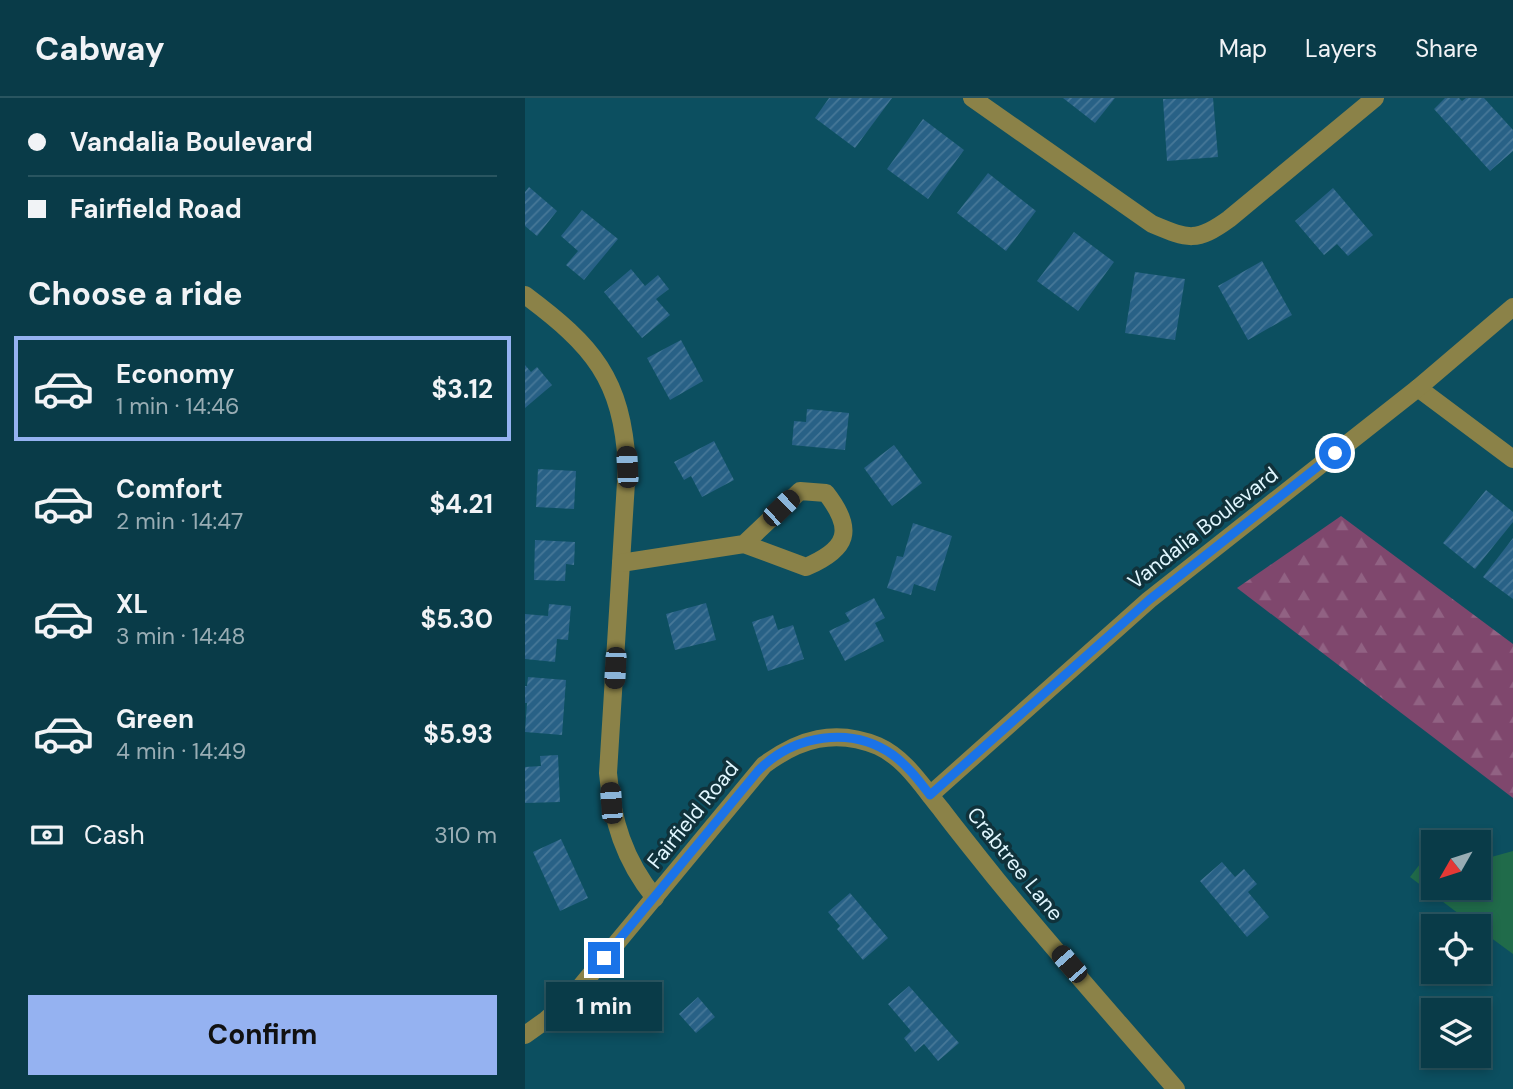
<!DOCTYPE html>
<html lang="en">
<head>
<meta charset="utf-8">
<style>
	:root { --surface:#093b48; --page:#12424f; --text:#f1f3f6; --muted:#99adb4; --line:#295560; --accent:#95b2f1 }
	body { margin:0; font-family:"DM Sans",sans-serif; background:var(--page); color:var(--text); height:100vh; display:flex; flex-direction:column; font-size:26px; white-space:nowrap }
	* { box-sizing:border-box; margin:0 }
	p { font-size:23px; color:var(--muted) }
	.icon { flex:none; width:38px; height:38px; fill:none; stroke:currentColor; stroke-width:2; stroke-linecap:round; stroke-linejoin:round }
	.map { position:relative; flex:1; overflow:hidden }
	.panel { display:flex; flex-direction:column; background:var(--surface); width:525px }
	.panel>* { flex:none }
	.hud { display:grid; align-content:center; height:154px; padding:0 28px; background:var(--surface) }
	.needle { width:46px; rotate:231deg }
	.fabs { position:absolute; left:896px; top:732px; display:grid; gap:14px }
	.fabs a { display:grid; place-items:center; width:70px; height:70px; border-radius:0px; background:var(--surface); box-shadow:0 4px 10px #0003,0 0 0 2px var(--line); font-size:35px }
	.end { position:absolute; width:32px; height:32px; margin:-16px; border:9px solid #1a73e8; background:#fff; box-shadow:0 0 0 4px #fff }
	.from { border-radius:50% }
	.bubble { position:absolute; height:49px; border-radius:0px; background:var(--surface); box-shadow:0 4px 10px #0003,0 0 0 2px var(--line); font-size:23px; font-weight:700; line-height:49px; text-align:center }
	.car { position:absolute; width:21px; height:42px; margin:-21px -10px; border-radius:9px; box-shadow:0 0 5px 2px #0007; background:linear-gradient(#222 24%,#8ab4d8 0 40%,#222 0 76%,#8ab4d8 0 86%,#222 0) }
	.hud b { display:flex; align-items:center; gap:24px; height:66px; font-size:26px }
	.hud b+b { border-top:2px solid var(--line) }
	.hud i { width:18px; height:18px; background:var(--text) }
	ul { padding:0; list-style:none }
	li { display:flex; align-items:center; gap:21px; height:105px; margin:0 14px 10px; padding:0 14px; border:4px solid transparent; border-radius:0px }
	li div { flex:1 }
	li b { display:block; font-size:26px }
	li em { font-style:normal; font-weight:700 }
	li.current { border-color:var(--accent) }
	li>.icon { width:63px; height:63px; stroke-width:1.5 }
	h2 { padding:0 28px; font-size:32px; line-height:84px }
	.pay { display:flex; align-items:center; gap:18px; height:77px; padding:0 28px; font-size:26px }
	.pay p { margin-inline-start:auto }
	.button { display:flex; gap:14px; margin-top:auto; padding:14px 28px }
	.button a { flex:1; height:80px; border-radius:0px; background:var(--accent); color:#111; font-size:28px; font-weight:700; line-height:80px; text-align:center }
	header { display:flex; align-items:center; gap:42px; box-sizing:border-box; height:98px; padding:0 35px; background:var(--surface); border-bottom:2px solid var(--line) }
	header strong { font-size:33px }
	nav { display:flex; gap:38px; margin-inline-start:auto; font-size:24px }
	main { display:flex; flex:1; min-height:0 }
	.map>svg:first-child { display:block }
	.forest { fill:url(#forest-firs) }
	.water { fill:#206b4a }
	.building { fill:url(#building-hatch) }
	.lines { fill:none; stroke-linecap:round; stroke-linejoin:round }
	.minor { stroke:#8b8248; stroke-width:18 }
	.route { stroke:#1a73e8; stroke-width:9 }
	.labels { text-anchor:middle; stroke-width:7; stroke-linejoin:round; paint-order:stroke }
	.street-label { font-size:21px; fill:#e1f7ff; stroke:#10323b }
</style>
</head>
<body>
<header>
<strong>Cabway</strong>
<nav><a>Map</a><a>Layers</a><a>Share</a></nav>
</header>
<main>
<section class="panel">
<div class="hud">
<b><i class="from"></i>Vandalia Boulevard</b>
<b><i></i>Fairfield Road</b>
</div>
<h2>Choose a ride</h2>
<ul>
<li class="current"><svg class="icon" aria-label="car" viewBox="0 0 24 24"><path d="M5 17H2v-5l4-1 3-4h7l3 4 3 1v5h-3M9 17h6M6 11h13"/><circle cx="7" cy="17" r="2"/><circle cx="17" cy="17" r="2"/></svg><div><b>Economy</b><p>1 min · 14:46</p></div><em>$3.12</em></li>
<li><svg class="icon" aria-label="car" viewBox="0 0 24 24"><path d="M5 17H2v-5l4-1 3-4h7l3 4 3 1v5h-3M9 17h6M6 11h13"/><circle cx="7" cy="17" r="2"/><circle cx="17" cy="17" r="2"/></svg><div><b>Comfort</b><p>2 min · 14:47</p></div><em>$4.21</em></li>
<li><svg class="icon" aria-label="car" viewBox="0 0 24 24"><path d="M5 17H2v-5l4-1 3-4h7l3 4 3 1v5h-3M9 17h6M6 11h13"/><circle cx="7" cy="17" r="2"/><circle cx="17" cy="17" r="2"/></svg><div><b>XL</b><p>3 min · 14:48</p></div><em>$5.30</em></li>
<li><svg class="icon" aria-label="car" viewBox="0 0 24 24"><path d="M5 17H2v-5l4-1 3-4h7l3 4 3 1v5h-3M9 17h6M6 11h13"/><circle cx="7" cy="17" r="2"/><circle cx="17" cy="17" r="2"/></svg><div><b>Green</b><p>4 min · 14:49</p></div><em>$5.93</em></li>
</ul>
<div class="pay"><svg class="icon" aria-label="cash" viewBox="0 0 24 24"><path d="M3 7h18v10H3z"/><circle cx="12" cy="12" r="2"/></svg>Cash<p>310 m</p></div>
<div class="button"><a>Confirm</a></div>
</section>
<div class="map">
<svg width="988" height="991" viewBox="0 0 988 991">
	<defs>
		<pattern id="forest-firs" width="22" height="20" patternUnits="userSpaceOnUse" patternTransform="scale(1.75)"><rect width="22" height="20" fill="#7f476d"/><path d="M5 1l3.5 6h-7zM16 11l3.5 6h-7z" fill="#916283"/></pattern>
		<pattern id="building-hatch" width="6" height="6" patternUnits="userSpaceOnUse" patternTransform="scale(1.75)"><rect width="6" height="6" fill="#286186"/><path d="M-1 1l2-2M0 6l6-6M5 7l2-2" fill="none" stroke="#477898"/></pattern>
	</defs>
	<rect width="100%" height="100%" fill="#0c4f60"/>
	<polygon class="forest" points="816,418 988,546 988,700 712,490"/>
	<polygon class="water" points="908,749 908,789 954,789 954,757 959,761 988,753 988,856 954,831 954,828 950,828 885,779"/>
	<g class="building">
		<polygon points="304,0 367,0 330,50 290,20"/>
		<polygon points="538,0 590,0 570,25"/>
		<polygon points="688,0 693,59 642,63 638,1"/>
		<polygon points="920,0 934,0 937,3 941,0 959,0 988,32 988,53 965,73 909,11"/>
		<polygon points="398,21 439,52 403,101 362,71"/>
		<polygon points="463,75 511,113 481,153 432,115"/>
		<polygon points="4,89 32,113 12,138 0,128 0,94"/>
		<polygon points="808,90 848,137 823,158 812,146 799,157 770,123"/>
		<polygon points="57,112 93,141 59,182 41,167 53,153 36,138"/>
		<polygon points="549,134 589,164 553,213 512,183"/>
		<polygon points="737,163 767,217 723,242 693,188"/>
		<polygon points="106,171 120,188 133,177 144,191 131,201 145,217 117,240 79,194"/>
		<polygon points="610,174 660,181 650,242 600,235"/>
		<polygon points="156,242 178,283 145,302 122,260"/>
		<polygon points="0,267 6,274 12,269 27,287 0,310"/>
		<polygon points="282,311 324,315 320,352 267,347 269,323 281,324"/>
		<polygon points="189,343 209,382 177,399 166,378 159,382 149,364"/>
		<polygon points="369,347 397,385 367,408 339,370"/>
		<polygon points="13,371 51,373 49,411 11,409"/>
		<polygon points="961,392 988,414 988,424 950,471 918,445"/>
		<polygon points="388,425 427,438 410,493 389,486 386,497 362,490 372,458 378,459"/>
		<polygon points="988,440 988,501 958,479"/>
		<polygon points="10,442 50,444 49,467 41,466 40,483 9,482"/>
		<polygon points="349,500 360,520 350,525 359,543 320,563 304,533 325,523 320,515"/>
		<polygon points="181,505 191,542 150,552 141,516"/>
		<polygon points="24,506 46,508 43,542 32,541 30,564 0,561 0,516 23,518"/>
		<polygon points="248,517 253,532 268,527 279,561 243,573 227,524"/>
		<polygon points="3,579 41,582 37,637 0,634 2,605 0,605 0,588 2,588"/>
		<polygon points="33,657 35,704 0,705 0,669 16,668 15,658"/>
		<polygon points="36,741 63,800 35,813 8,754"/>
		<polygon points="697,764 710,779 719,771 732,786 723,794 744,819 722,839 675,783"/>
		<polygon points="325,795 363,840 338,862 312,831 315,828 303,814"/>
		<polygon points="384,888 434,945 413,963 399,946 390,954 379,940 386,933 363,906"/>
		<polygon points="173,899 190,919 171,935 154,916"/>
	</g>
	<g class="lines">
		<g class="minor">
			<path d="M447,0l180,126c36,15 44,19 77,-5l146,-121"/>
			<path d="M0,197c68,51 97,83 102,171l-19,307c4,47 16,87 47,125"/>
			<polyline points="893,290 988,361"/>
			<path d="M96,465l123,-19 62,23c42,-18 49,-37 20,-74l-26,-2 -56,53"/>
			<polyline points="405,697 624,502 893,290 988,209"/>
			<path d="M0,937l21,-15 26,-23 192,-232c35,-26 71,-37 114,-19 27,12 44,40 63,63 18,24 37,47 56,71 58,71 119,139 179,209"/>
		</g>
	</g>
	<g class="lines">
		<path class="route" d="M79,860l154,-187c35,-36 93,-46 135,-16 15,11 26,26 37,40l219,-195 186,-147"/>
	</g>
	<g class="labels">
		<g class="street-label">
			<text transform="translate(678 430) rotate(-38)" y="7">Vandalia Boulevard</text>
			<text transform="translate(168 717) rotate(-51)" y="7">Fairfield Road</text>
			<text transform="translate(490 766) rotate(51)" y="7">Crabtree Lane</text>
		</g>
	</g>
</svg>
<div class="fabs">
<a><svg class="needle" viewBox="-14 -14 28 28"><path d="M0-13l5 13h-10z" fill="#e53935"/><path d="M0 13l5-13h-10z" fill="#99adb4"/></svg></a>
<a><svg class="icon" aria-label="locate" viewBox="0 0 24 24"><circle cx="12" cy="12" r="6"/><path d="M12 2v4M12 18v4M2 12h4M18 12h4"/></svg></a>
<a><svg class="icon" aria-label="layers" viewBox="0 0 24 24"><path d="M12 4l9 5-9 5-9-5zM3 14l9 5 9-5"/></svg></a>
</div>
<i class="end from" style="left:810px;top:355px"></i>
<i class="end" style="left:79px;top:860px"></i>
<div class="bubble" style="left:21px;top:884px;width:116px">1 min</div>
<i class="car" style="left:102px;top:369px;rotate:357deg"></i>
<i class="car" style="left:256px;top:410px;rotate:46deg"></i>
<i class="car" style="left:90px;top:570px;rotate:183deg"></i>
<i class="car" style="left:86px;top:705px;rotate:356deg"></i>
<i class="car" style="left:544px;top:866px;rotate:319deg"></i>
</div>
</main>
</body>
</html>
